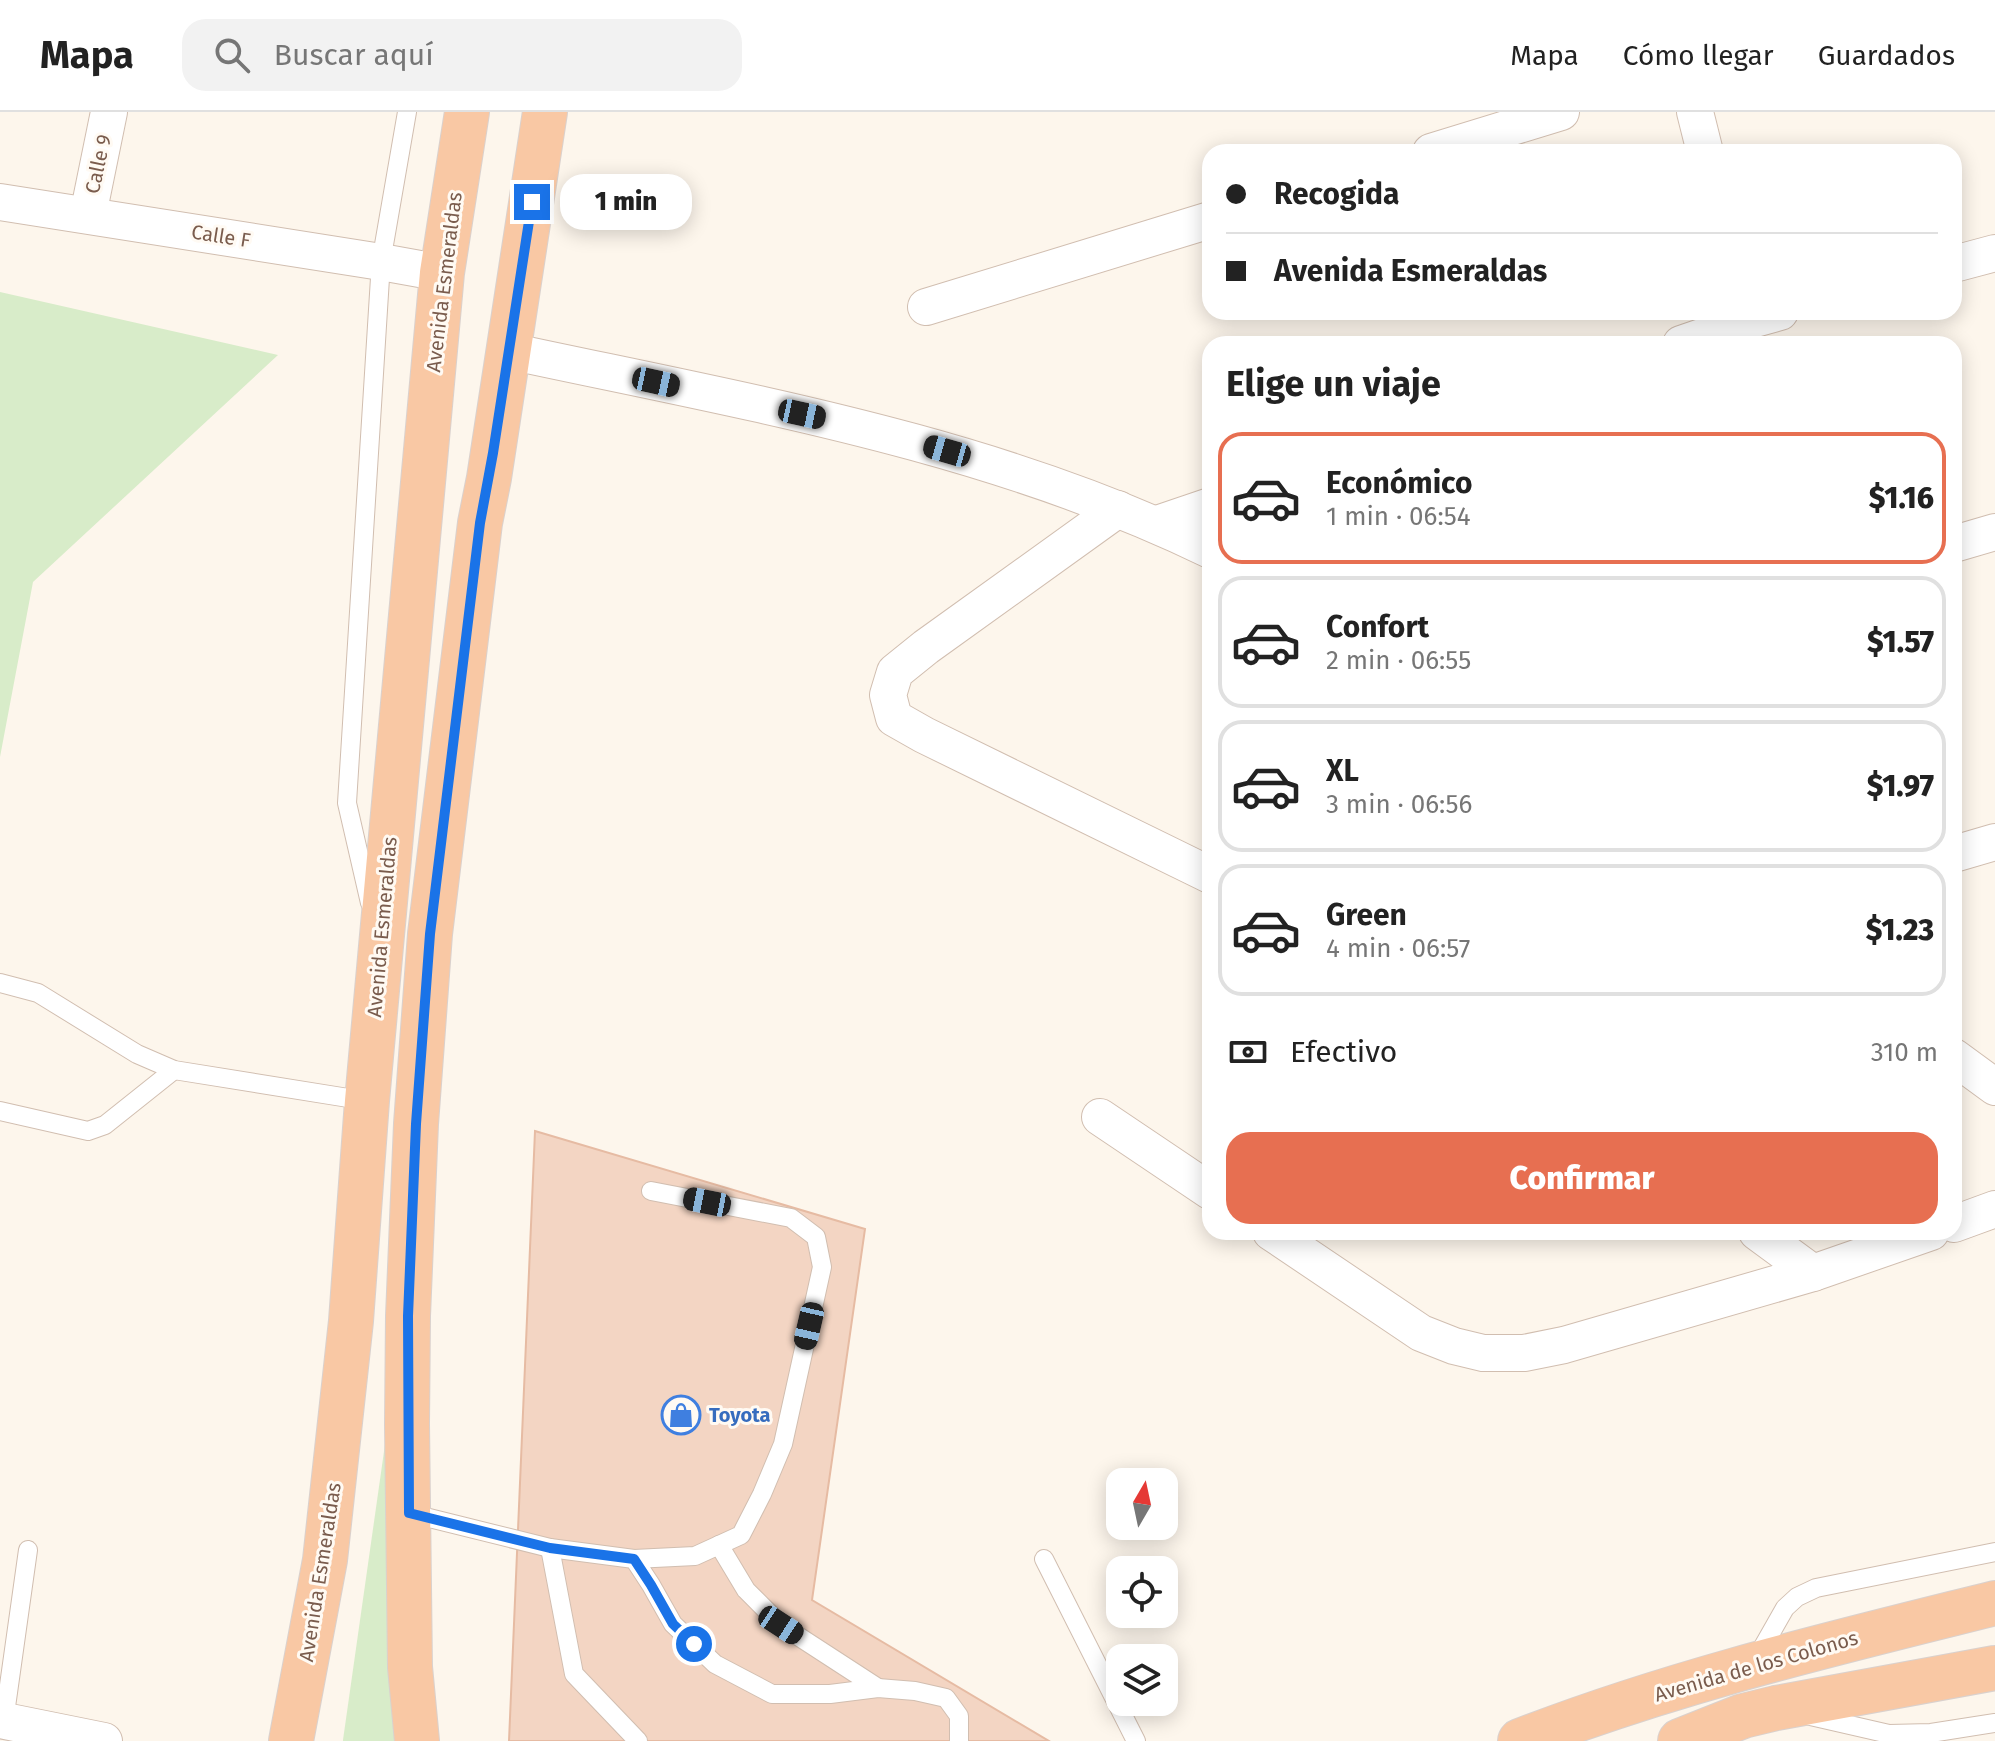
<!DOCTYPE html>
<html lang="es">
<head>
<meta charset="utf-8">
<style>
	:root { --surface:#fff; --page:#f2f2f2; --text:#222; --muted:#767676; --line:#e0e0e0; --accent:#e76f51 }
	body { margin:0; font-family:"Fira Sans",sans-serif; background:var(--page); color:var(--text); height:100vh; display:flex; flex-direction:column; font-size:30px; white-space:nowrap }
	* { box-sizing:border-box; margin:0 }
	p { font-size:26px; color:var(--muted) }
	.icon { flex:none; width:44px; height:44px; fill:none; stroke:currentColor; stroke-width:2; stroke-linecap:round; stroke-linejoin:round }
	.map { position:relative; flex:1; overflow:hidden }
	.side { position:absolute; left:1202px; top:224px; width:760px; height:904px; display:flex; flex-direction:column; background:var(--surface); border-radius:24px; box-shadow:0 4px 20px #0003 }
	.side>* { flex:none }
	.hud { position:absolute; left:1202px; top:32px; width:760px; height:176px; border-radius:24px; box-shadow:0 4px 20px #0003; display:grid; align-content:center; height:176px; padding:0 24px; background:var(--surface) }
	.needle { width:52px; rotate:9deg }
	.fabs { position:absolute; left:1106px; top:1356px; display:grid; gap:16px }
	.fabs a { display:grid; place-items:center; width:72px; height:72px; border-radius:16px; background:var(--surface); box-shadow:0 4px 20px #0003; font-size:40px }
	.end { position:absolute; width:36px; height:36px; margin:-18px; border:10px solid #1a73e8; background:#fff; box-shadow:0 0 0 4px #fff }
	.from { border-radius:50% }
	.bubble { position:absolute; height:56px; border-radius:24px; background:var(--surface); box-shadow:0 4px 20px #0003; font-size:26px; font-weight:800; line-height:56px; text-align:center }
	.car { position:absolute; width:24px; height:48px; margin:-24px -12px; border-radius:10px; box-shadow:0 0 6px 2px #0007; background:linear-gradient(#222 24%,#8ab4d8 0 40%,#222 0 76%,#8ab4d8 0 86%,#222 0) }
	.hud b { display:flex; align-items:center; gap:28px; height:76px; font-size:30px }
	.hud b+b { border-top:2px solid var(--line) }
	.hud i { width:20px; height:20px; background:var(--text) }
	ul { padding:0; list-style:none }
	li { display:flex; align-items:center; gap:24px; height:132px; margin:0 16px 12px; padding:0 8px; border:4px solid var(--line); border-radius:24px }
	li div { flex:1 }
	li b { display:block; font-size:30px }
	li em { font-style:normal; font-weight:800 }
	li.selected { border-color:var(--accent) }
	li>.icon { width:72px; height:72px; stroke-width:1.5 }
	h2 { padding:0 24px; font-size:36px; line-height:96px }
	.pay { display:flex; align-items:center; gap:20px; height:88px; padding:0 24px; font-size:30px }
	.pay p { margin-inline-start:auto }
	.cta { display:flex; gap:16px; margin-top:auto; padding:16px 24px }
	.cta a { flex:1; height:92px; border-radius:24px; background:var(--accent); color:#fff; font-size:32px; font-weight:800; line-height:92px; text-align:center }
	header { display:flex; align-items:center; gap:48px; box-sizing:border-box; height:112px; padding:0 40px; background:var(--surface); border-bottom:2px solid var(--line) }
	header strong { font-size:38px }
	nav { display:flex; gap:44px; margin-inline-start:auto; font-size:28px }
	.search { width:560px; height:72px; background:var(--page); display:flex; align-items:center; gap:20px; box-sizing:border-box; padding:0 28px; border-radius:24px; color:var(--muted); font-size:30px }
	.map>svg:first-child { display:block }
	.green { fill:#d8ecc9 }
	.building { fill:#f3d5c3; stroke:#e6bba3; stroke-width:2 }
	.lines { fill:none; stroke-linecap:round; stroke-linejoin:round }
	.service-casing { stroke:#d1beb0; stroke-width:20 }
	.minor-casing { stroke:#d1beb0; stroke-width:38 }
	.trunk-casing { stroke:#dad1cd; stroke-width:46 }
	.service { stroke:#fff; stroke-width:18 }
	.minor { stroke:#fff; stroke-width:36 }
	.trunk { stroke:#f9c8a4; stroke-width:44 }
	.route { stroke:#1a73e8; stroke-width:10 }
	.labels { text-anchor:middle; stroke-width:6; stroke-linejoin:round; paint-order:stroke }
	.street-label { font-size:20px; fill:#7a5c4d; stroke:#fffaf3 }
	.shop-label { font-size:20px; font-weight:bold; fill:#366cbe; stroke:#fffaf3; text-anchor:start }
</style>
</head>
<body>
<header>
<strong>Mapa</strong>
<div class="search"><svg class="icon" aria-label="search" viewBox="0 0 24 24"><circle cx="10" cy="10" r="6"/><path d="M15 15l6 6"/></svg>Buscar aquí</div>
<nav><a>Mapa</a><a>Cómo llegar</a><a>Guardados</a></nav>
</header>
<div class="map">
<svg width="1995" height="1629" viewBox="0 0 1995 1629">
	<rect width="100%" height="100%" fill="#fdf6ec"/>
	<g class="green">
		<polygon points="0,180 278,243 33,470 0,645"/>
		<polygon points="396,1255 397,1629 343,1629 343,1628"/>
	</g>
	<polygon class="building" points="535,1019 865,1117 812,1488 1049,1629 509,1629"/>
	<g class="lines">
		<g class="service-casing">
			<g id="service">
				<polyline points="370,791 347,691 381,150 407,0"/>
				<polyline points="0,871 38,881 137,942 174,958 367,989"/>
				<polyline points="0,999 88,1019 105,1013 174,958"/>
				<polyline points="409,1401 550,1436 634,1447 651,1473 673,1512 715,1552 772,1582 830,1582 878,1576 915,1579 946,1586 959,1604 959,1629"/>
				<polyline points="719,1433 746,1478 781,1513 878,1576"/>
				<polyline points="550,1436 574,1562 638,1629"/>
				<polyline points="634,1447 695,1444 741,1423 762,1382 783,1332 822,1155 816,1125 791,1106 651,1079"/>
				<polyline points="1044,1447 1136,1629"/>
				<polyline points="1756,1547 1785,1496 1797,1485 1816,1476 1995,1440"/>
				<polyline points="1806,1603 1889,1622 1931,1621 1995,1611"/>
				<polyline points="4,1609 28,1438"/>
			</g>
		</g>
		<g class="minor-casing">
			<g id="minor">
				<polyline points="1695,0 1705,40"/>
				<polyline points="1431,40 1561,0"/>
				<polyline points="0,90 381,150 442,161"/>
				<polyline points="88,103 109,0"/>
				<polyline points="1954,152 1995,141"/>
				<polyline points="926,195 1210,108"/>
				<polyline points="1681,232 1748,209 1780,200"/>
				<path d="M509,239c237,51 481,92 701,199"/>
				<polyline points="1118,397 926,535 895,560 888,583 894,606 924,623 1210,763"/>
				<polyline points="1157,412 1210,394"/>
				<polyline points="1954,432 1995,420"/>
				<polyline points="1954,742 1995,730"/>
				<polyline points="1954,945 1995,975"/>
				<polyline points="1100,1005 1210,1079"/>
				<polyline points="1954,1112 1995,1097"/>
				<polyline points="1271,1120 1421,1221 1454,1234 1483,1241 1524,1241 1564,1233 1813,1161 1931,1120"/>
				<polyline points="1757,1120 1813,1161"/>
				<polyline points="0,1608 104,1629"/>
			</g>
		</g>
		<g class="trunk-casing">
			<g id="trunk">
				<polyline points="291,1629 325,1448 351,1209 367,989 442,161 467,0"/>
				<polyline points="417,1629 410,1555 407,1312 408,1204 416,1012 430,822 480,411 489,366 545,0"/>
				<path d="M1520,1629c154,-60 315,-98 475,-138"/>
				<polyline points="1680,1629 1743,1604 1776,1596 1995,1556"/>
			</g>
		</g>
		<use href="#service" class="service"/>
		<use href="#minor" class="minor"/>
		<use href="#trunk" class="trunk"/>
	</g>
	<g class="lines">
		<polyline class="route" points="532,90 493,341 480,411 430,822 416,1012 408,1204 409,1401 550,1436 634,1447 651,1473 673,1512 694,1532"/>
	</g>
	<defs>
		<g id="shop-ring" transform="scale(2)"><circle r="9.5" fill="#fffaf3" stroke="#3f7fe0" stroke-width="1.5"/><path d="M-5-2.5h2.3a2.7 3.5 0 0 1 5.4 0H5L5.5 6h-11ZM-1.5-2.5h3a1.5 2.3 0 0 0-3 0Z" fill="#3f7fe0"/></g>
	</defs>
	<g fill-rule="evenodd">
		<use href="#shop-ring" x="681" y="1303"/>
	</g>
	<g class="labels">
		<g class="street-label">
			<text transform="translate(98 52) rotate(-78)" y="7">Calle 9</text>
			<text transform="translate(221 124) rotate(9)" y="7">Calle F</text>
			<text transform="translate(444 170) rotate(-83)" y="7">Avenida Esmeraldas</text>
			<text transform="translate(382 815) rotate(-85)" y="7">Avenida Esmeraldas</text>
			<text transform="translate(320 1460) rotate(-81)" y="7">Avenida Esmeraldas</text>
			<text transform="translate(1756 1554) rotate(-16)" y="7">Avenida de los Colonos</text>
		</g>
		<g class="shop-label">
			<text x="709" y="1310">Toyota</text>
		</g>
	</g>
</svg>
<div class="fabs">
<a><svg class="needle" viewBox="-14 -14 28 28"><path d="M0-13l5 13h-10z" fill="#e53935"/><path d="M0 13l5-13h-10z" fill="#767676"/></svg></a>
<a><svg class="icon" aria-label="locate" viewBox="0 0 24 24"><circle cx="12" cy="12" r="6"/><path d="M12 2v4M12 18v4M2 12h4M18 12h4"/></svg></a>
<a><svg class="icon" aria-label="layers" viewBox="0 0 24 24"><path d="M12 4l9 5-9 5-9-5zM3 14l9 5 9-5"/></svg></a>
</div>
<i class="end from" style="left:694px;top:1532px"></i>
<i class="end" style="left:532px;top:90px"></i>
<div class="bubble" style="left:560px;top:62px;width:132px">1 min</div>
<i class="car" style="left:656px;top:270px;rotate:102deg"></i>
<i class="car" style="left:802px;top:302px;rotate:102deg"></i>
<i class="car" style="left:947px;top:339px;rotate:286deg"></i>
<i class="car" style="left:707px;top:1090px;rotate:281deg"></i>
<i class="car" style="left:809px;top:1214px;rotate:193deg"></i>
<i class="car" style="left:781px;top:1513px;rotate:123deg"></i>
<div class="hud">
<b><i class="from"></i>Recogida</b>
<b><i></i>Avenida Esmeraldas</b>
</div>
<section class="side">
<h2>Elige un viaje</h2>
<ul>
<li class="selected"><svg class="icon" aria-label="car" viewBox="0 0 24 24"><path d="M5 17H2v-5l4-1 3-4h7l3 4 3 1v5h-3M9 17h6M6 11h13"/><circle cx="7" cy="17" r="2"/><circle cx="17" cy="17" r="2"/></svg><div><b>Económico</b><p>1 min · 06:54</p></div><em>$1.16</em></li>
<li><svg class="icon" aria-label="car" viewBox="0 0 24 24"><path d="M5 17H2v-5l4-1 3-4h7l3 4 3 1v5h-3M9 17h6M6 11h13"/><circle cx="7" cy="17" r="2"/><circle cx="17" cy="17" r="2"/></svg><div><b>Confort</b><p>2 min · 06:55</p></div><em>$1.57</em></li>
<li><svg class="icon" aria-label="car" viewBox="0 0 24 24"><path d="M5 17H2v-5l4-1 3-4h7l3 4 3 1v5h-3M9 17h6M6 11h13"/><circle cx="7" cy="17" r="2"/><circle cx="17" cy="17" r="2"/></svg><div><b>XL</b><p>3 min · 06:56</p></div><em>$1.97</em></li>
<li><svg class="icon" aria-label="car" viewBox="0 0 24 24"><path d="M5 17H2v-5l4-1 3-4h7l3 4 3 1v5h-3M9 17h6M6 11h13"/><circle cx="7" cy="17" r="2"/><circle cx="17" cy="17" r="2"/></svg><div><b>Green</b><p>4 min · 06:57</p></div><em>$1.23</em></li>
</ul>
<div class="pay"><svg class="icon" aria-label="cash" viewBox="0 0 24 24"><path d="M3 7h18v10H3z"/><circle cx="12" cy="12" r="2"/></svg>Efectivo<p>310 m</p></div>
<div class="cta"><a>Confirmar</a></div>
</section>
</div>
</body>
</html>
